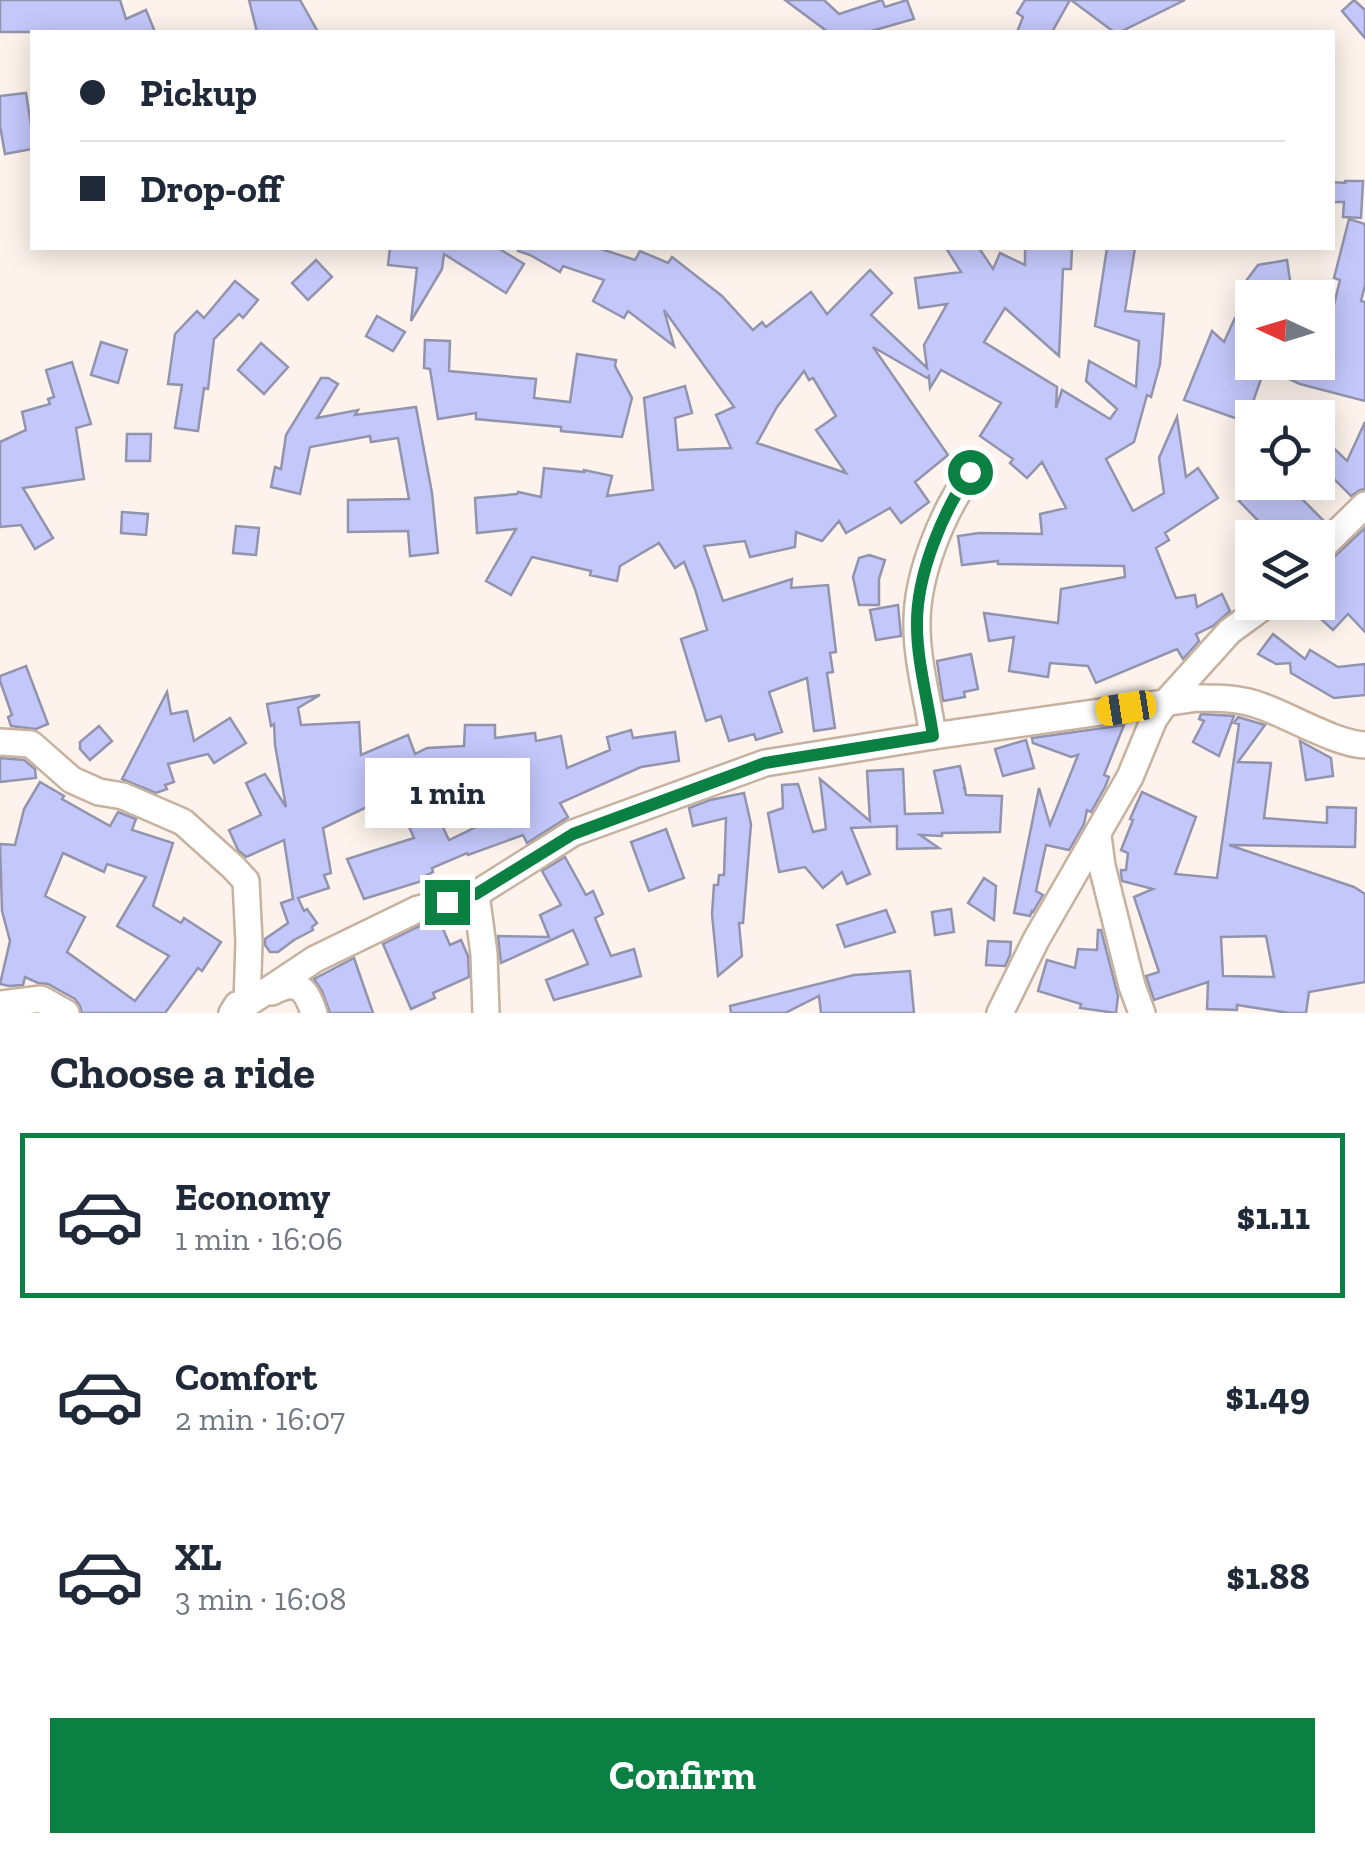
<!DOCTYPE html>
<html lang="en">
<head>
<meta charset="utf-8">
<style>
	:root { --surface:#fff; --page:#f2f2f3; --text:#1f2937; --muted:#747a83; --line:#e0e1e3; --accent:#0b8043 }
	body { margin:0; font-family:"Zilla Slab",serif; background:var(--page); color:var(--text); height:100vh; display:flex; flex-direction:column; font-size:38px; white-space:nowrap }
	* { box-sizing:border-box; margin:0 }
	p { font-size:32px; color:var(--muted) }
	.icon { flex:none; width:55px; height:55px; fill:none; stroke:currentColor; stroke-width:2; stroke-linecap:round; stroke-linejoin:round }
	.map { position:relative; height:1013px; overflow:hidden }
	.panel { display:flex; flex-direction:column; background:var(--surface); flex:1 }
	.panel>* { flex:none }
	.hud { position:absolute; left:30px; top:30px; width:1305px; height:220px; border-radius:0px; box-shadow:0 5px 25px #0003; display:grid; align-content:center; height:220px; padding:0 50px; background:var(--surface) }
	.needle { width:65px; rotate:274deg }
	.tools { position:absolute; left:1235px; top:280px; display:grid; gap:20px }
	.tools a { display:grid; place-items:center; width:100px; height:100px; border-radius:0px; background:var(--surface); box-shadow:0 5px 25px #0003; font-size:50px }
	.end { position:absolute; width:45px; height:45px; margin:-22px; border:12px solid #0b8043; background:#fff; box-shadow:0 0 0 5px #fff }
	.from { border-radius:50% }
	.bubble { position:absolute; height:70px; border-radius:0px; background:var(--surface); box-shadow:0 5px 25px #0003; font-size:32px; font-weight:800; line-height:70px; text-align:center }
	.car { position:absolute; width:30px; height:60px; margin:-30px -15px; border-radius:12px; box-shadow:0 0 8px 2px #0007; background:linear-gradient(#f5c518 24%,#345 0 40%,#f5c518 0 76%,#345 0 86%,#f5c518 0) }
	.hud b { display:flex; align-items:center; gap:35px; height:95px; font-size:38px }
	.hud b+b { border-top:2px solid var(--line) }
	.hud i { width:25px; height:25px; background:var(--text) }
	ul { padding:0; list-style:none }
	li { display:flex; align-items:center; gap:30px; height:165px; margin:0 20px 15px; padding:0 30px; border:5px solid transparent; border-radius:0px }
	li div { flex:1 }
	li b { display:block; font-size:38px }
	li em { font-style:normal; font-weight:800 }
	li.current { border-color:var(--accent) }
	li>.icon { width:90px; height:90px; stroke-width:1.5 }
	h2 { padding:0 50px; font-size:45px; line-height:120px }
	.primary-button { display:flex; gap:20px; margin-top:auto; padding:20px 50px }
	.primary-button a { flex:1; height:115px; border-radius:0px; background:var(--accent); color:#fff; font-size:40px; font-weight:800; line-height:115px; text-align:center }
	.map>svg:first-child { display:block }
	.building { fill:#c3c7fa; stroke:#9294ad; stroke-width:2.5; fill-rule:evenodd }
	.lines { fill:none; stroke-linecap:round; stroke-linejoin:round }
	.minor-casing { stroke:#c7b19f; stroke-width:30 }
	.minor { stroke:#fff; stroke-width:25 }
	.route { stroke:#0b8043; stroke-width:12 }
</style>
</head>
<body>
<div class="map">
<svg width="1365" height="1013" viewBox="0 0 1365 1013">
	<rect width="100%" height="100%" fill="#fdf3ec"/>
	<g class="building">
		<polygon points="0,0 120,0 126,19 146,10 155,32 0,32"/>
		<polygon points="249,0 300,0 318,32 257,32"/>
		<polygon points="785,0 824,0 839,14 882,0 885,7 907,0 914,19 868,32 828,32"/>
		<polygon points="1025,0 1070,0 1052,32 1017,32 1023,17 1017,13"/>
		<polygon points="1071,0 1185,0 1120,32 1114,32"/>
		<polygon points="1354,0 1365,10 1365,38 1342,11"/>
		<polygon points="26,93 32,132 32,149 5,154 0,126 0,96"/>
		<polygon points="1345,181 1363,181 1361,218 1343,217 1344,202 1332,202 1332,182 1345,183"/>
		<polygon points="1349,219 1365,224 1365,285 1361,301 1365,302 1365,401 1300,384 1238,356 1261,379 1246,422 1184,400 1212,331 1224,342 1235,318 1252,327 1252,363 1331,363 1334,358 1323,349 1340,280 1334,278"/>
		<polygon points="390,248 498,248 524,264 506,293 444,254 442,269 411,321 417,268 388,265"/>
		<path d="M517,248h81l37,12 5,-9 28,12 4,-6 50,39 31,34 9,-8 4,5 45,-35 16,22 43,-44 22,23 -21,22 56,53 -3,-23 23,-41 -28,4 -4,-30 46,-6 -15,-24h33l14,21 7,-16 25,12v-17h47l-1,21h-8l-4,87 -54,-48 -21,34 73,45 -1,21 6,-18 48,29 7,-10 -31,-28 3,-20 47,26 3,-46 -44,-15 12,-78h28l-10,63 39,3 -4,50 -9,33 -4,-2 -13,47 -28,17 27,52 31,-18 -5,-35 18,-41 9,60 12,-9 20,30 -53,35 4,7 -13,8 20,50 19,-3 2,12 25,-13 8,17 -17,15 -17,8 3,7 -16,18 -6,-10 -81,34 -8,-17 -38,-3 -2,14 -39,-6 5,-34 -25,4 -5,-28 74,10 3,-34 64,-12 -1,-11 -126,-2v-3l-36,4 -4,-29 21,-3 63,1 -2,-20 26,-6 -24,-46 -15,16 -17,-15 3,-4 -33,-23 21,-33 -60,-33 -11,18 -1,-12 -2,2 -54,-31 75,108 -33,27 14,20 -28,21 -11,-15 -44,25 -7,-12 -17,20 -26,-9 -1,15 -45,10 -5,-16 -41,5 19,55 69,-22 -1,9 37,-3 8,67 -6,1 3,19 -6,1 8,55 -21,3 -7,-53 -38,14 13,40 -26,8 -2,-6 -25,7 -8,-25 -15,5 -25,-82 26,-9 -12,-41 -11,-27 -9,6 -16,-25 -39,23 -3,15 -27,-6 1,-4 -59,-14 -21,38 -25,-14 30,-52 -39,4 -2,-35 42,-4 1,-2 23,5 3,-29 40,4v-2l28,6 -5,20 46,-6 -9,-92 41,-12 7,27 -17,5 3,32 53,-2 -15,-33 18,-8 -70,-97 10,36 -46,-35 -4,7 -31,-17 11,-21 -41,-14 -3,6 -30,-17 -12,-4zM804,371l5,9 4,-2 23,38 -20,14 30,43 -89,-30 20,-36z"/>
		<polygon points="316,260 332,277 308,300 292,283"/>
		<polygon points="1287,260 1291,287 1262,293 1258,297 1243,285 1258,265"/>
		<polygon points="235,281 258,300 243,318 239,314 214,339 208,389 204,388 198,431 175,428 182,385 168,384 175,334 197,311 204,318"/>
		<polygon points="377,316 405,332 393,351 366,336"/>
		<polygon points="425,340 450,341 449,371 536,379 534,398 570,402 577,354 616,360 615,366 632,398 622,437 561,431 561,427 476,419 476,413 438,419 430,369 424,368"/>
		<polygon points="101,342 127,350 118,383 91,375"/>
		<polygon points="261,343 288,367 264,394 238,370"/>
		<polygon points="72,362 91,424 76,428 84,479 23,488 53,538 35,549 21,525 0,527 0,442 26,430 22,412 50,404 48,399 54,397 46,370"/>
		<polygon points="321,378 328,378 338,384 317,418 358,410 355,415 416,407 432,493 438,553 410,556 408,531 348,532 348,500 409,499 398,438 371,442 370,436 310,447 300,494 271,487 275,467 281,469 286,435"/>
		<polygon points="1365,422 1365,489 1360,490 1351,496 1318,463 1318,433 1347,461"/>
		<polygon points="127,434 151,434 150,461 126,461"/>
		<polygon points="1257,482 1313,482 1300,497 1325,522 1309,538 1275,538 1239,501"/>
		<polygon points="122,512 148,514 146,535 121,533"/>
		<polygon points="236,526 259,528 256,555 233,553"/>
		<polygon points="1365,528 1365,632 1348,614 1333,630 1312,611 1318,605 1318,572"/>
		<polygon points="869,555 885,560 879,579 879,605 859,605 853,577 859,558"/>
		<polygon points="898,605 901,636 876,640 870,610"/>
		<polygon points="1273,634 1305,659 1310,650 1338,667 1365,664 1365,695 1334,698 1291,673 1290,663 1276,664 1258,654"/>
		<polygon points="971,654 978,689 964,692 965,697 943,701 937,661"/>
		<polygon points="26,666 48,724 36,729 11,726 8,717 12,715 0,681 0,676"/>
		<polygon points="167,692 171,714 187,711 194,741 230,718 246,743 214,763 208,754 168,764 174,782 165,785 167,789 156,793 122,779"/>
		<path d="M320,695l-22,13 3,17 58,-3 2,33 47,-20 7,19 12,-6 37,-2 1,-21h30v13l40,-5 1,8 25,-5 6,32 43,-18 -3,-13 24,-7 2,8 42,-6 4,29 -38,6 -81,36 8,14 -41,26 -4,-8 -55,20 -1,-2 -35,15 1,4 -12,6 1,3 -58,18 -17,-40 67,-21 -20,-44 -71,34 8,45 -7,2 5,13 -31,10 6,13 3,-2 10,14 -5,4 1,3 -19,10 -16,12h-8l-5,-7v-6l23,-16 -7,-20 12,-4 -9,-59 -38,17 -8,-7 -9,-20 32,-15 -15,-32 19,-9 21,33 -11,-62 -1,-21 -3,2 -4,-22zM472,791l10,33 -33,16 -22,-46z"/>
		<polygon points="1201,714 1234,716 1219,756 1193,742 1204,721 1199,719"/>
		<path d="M1238,717l27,8 -27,37 33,1 -7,55 63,5v-16l29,1 -1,39 -126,-2 125,42 11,7v88l-56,10 -3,21h-17l-52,-8v5l-30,-1 1,-27 -54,18 -8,-24 13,-4 -25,-75 19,-8 -31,-8 -1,-7v-4h5l2,-17 -7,-3 12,-30 -3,-1 12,-27 54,25 -21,57 42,4 22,-154 -5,-1zM1266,936l8,41 -51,-1 -2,-39z"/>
		<polygon points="1124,725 1104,775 1109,777 1105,787 1091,812 1087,810 1084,824 1069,850 1046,845 1036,891 1043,895 1033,912 1032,911 1030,916 1014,913 1039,788 1050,825 1078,755 1071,757 1033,743 1032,738"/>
		<polygon points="99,726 112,741 90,760 80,749 80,742"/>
		<polygon points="1026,740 1034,768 1003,776 995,749"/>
		<polygon points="1300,741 1331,758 1333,776 1306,780"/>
		<polygon points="0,758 24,760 35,769 36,778 0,782"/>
		<polygon points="960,766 965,788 963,788 965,789 966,795 1002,796 1000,832 942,833 942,836 920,835 939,848 897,849 897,826 851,828 870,874 847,884 842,872 823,888 805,867 779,872 768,813 783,808 782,785 798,784 813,832 826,829 820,779 870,821 867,771 903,769 905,814 943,813 934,771"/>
		<path d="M40,782l24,14 -2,3 48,27 8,-14 18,7 -4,11 41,13 -20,63 28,17 3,-5 37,24 -19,29 -4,-3 -33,45h-83l-2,-7 -5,-7 -27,-15 -10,-1 -13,-6 -2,8 -14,1 -9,-2 10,-43 -8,-30 -2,-67 15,1 9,-36zM63,853l41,19 3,-8 39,13 -29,49 52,30 -34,45 -68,-49 18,-35 -40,-21z"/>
		<polygon points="744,793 751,824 743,923 739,923 742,956 718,976 712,914 714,885 718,885 719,875 724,875 726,818 693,826 689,808 710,800"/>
		<polygon points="666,829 684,878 649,891 631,842"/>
		<polygon points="565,857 586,895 593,891 603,914 595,918 611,956 634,949 641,976 554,1000 546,980 588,964 573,930 501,963 498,936 549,937 540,915 561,905 542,871"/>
		<polygon points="984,878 996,886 994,920 968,903"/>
		<polygon points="951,909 954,932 935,935 932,912"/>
		<polygon points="886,910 895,932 845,947 837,925"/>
		<polygon points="439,920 450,945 461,940 468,956 469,977 433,993 435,998 411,1009 383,944 424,924"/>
		<polygon points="1098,930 1101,930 1118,996 1116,1013 1080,1008 1081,1004 1038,991 1047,960 1075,968 1078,949 1097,950"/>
		<polygon points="988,941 1011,942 1010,955 1005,966 986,965"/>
		<polygon points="354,958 373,1013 330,1013 322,991 314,979"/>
		<polygon points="910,971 914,1013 821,1013 819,996 785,1013 731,1013 730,1006 854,975"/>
	</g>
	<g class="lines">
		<g class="minor-casing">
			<g id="minor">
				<polyline points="1318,551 1365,505"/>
				<path d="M933,736c-5,-36 -16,-74 -16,-110 -1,-50 25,-113 54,-154"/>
				<polyline points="0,742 31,744 72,780 99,792 123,796 183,822 233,867 246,881 249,942 247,1004"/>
				<polyline points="1098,836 1102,866 1132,986 1142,1013"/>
				<polyline points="476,894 484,954 486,1013"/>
				<path d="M272,992c26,-14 34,-3 42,21"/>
				<polyline points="0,1004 41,999 66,1013"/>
				<path d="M232,1013l5,-8 10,-1 68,-45 103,-50 58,-15 97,-61 192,-70 168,-27 265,-38c22,0 42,0 63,8 29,10 75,38 104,39"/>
				<polyline points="1000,1013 1036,940 1130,777 1154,719 1166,702 1230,631 1270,602"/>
			</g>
		</g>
		<use href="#minor" class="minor"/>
	</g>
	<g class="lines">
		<path class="route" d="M447,902l29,-8 97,-60 192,-71 168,-27c-5,-35 -16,-75 -16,-110 -1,-50 25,-113 53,-154"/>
	</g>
</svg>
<div class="tools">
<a><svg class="needle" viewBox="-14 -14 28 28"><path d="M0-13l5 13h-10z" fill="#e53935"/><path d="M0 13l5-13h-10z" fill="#747a83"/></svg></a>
<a><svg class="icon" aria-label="locate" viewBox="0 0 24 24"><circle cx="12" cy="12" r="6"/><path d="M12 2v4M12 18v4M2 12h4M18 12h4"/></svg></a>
<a><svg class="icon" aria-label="layers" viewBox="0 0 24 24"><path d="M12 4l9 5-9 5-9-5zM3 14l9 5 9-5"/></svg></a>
</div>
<i class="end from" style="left:970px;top:472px"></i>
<i class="end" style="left:447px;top:902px"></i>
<div class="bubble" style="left:365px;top:758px;width:165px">1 min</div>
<i class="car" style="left:1126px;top:708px;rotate:261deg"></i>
<div class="hud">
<b><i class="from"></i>Pickup</b>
<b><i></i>Drop-off</b>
</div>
</div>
<section class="panel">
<h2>Choose a ride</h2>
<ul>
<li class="current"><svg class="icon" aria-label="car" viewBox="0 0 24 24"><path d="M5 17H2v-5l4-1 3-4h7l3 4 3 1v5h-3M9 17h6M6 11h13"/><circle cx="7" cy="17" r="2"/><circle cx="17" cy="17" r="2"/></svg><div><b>Economy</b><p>1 min · 16:06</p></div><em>$1.11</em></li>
<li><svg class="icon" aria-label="car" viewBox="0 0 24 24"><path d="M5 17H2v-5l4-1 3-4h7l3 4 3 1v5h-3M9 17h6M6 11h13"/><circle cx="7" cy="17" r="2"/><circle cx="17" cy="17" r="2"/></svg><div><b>Comfort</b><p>2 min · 16:07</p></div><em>$1.49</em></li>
<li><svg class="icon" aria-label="car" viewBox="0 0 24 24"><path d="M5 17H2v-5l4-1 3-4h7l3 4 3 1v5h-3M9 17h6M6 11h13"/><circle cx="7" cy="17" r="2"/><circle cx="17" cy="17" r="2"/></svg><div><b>XL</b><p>3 min · 16:08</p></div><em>$1.88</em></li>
</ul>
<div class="primary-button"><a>Confirm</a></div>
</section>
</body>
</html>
